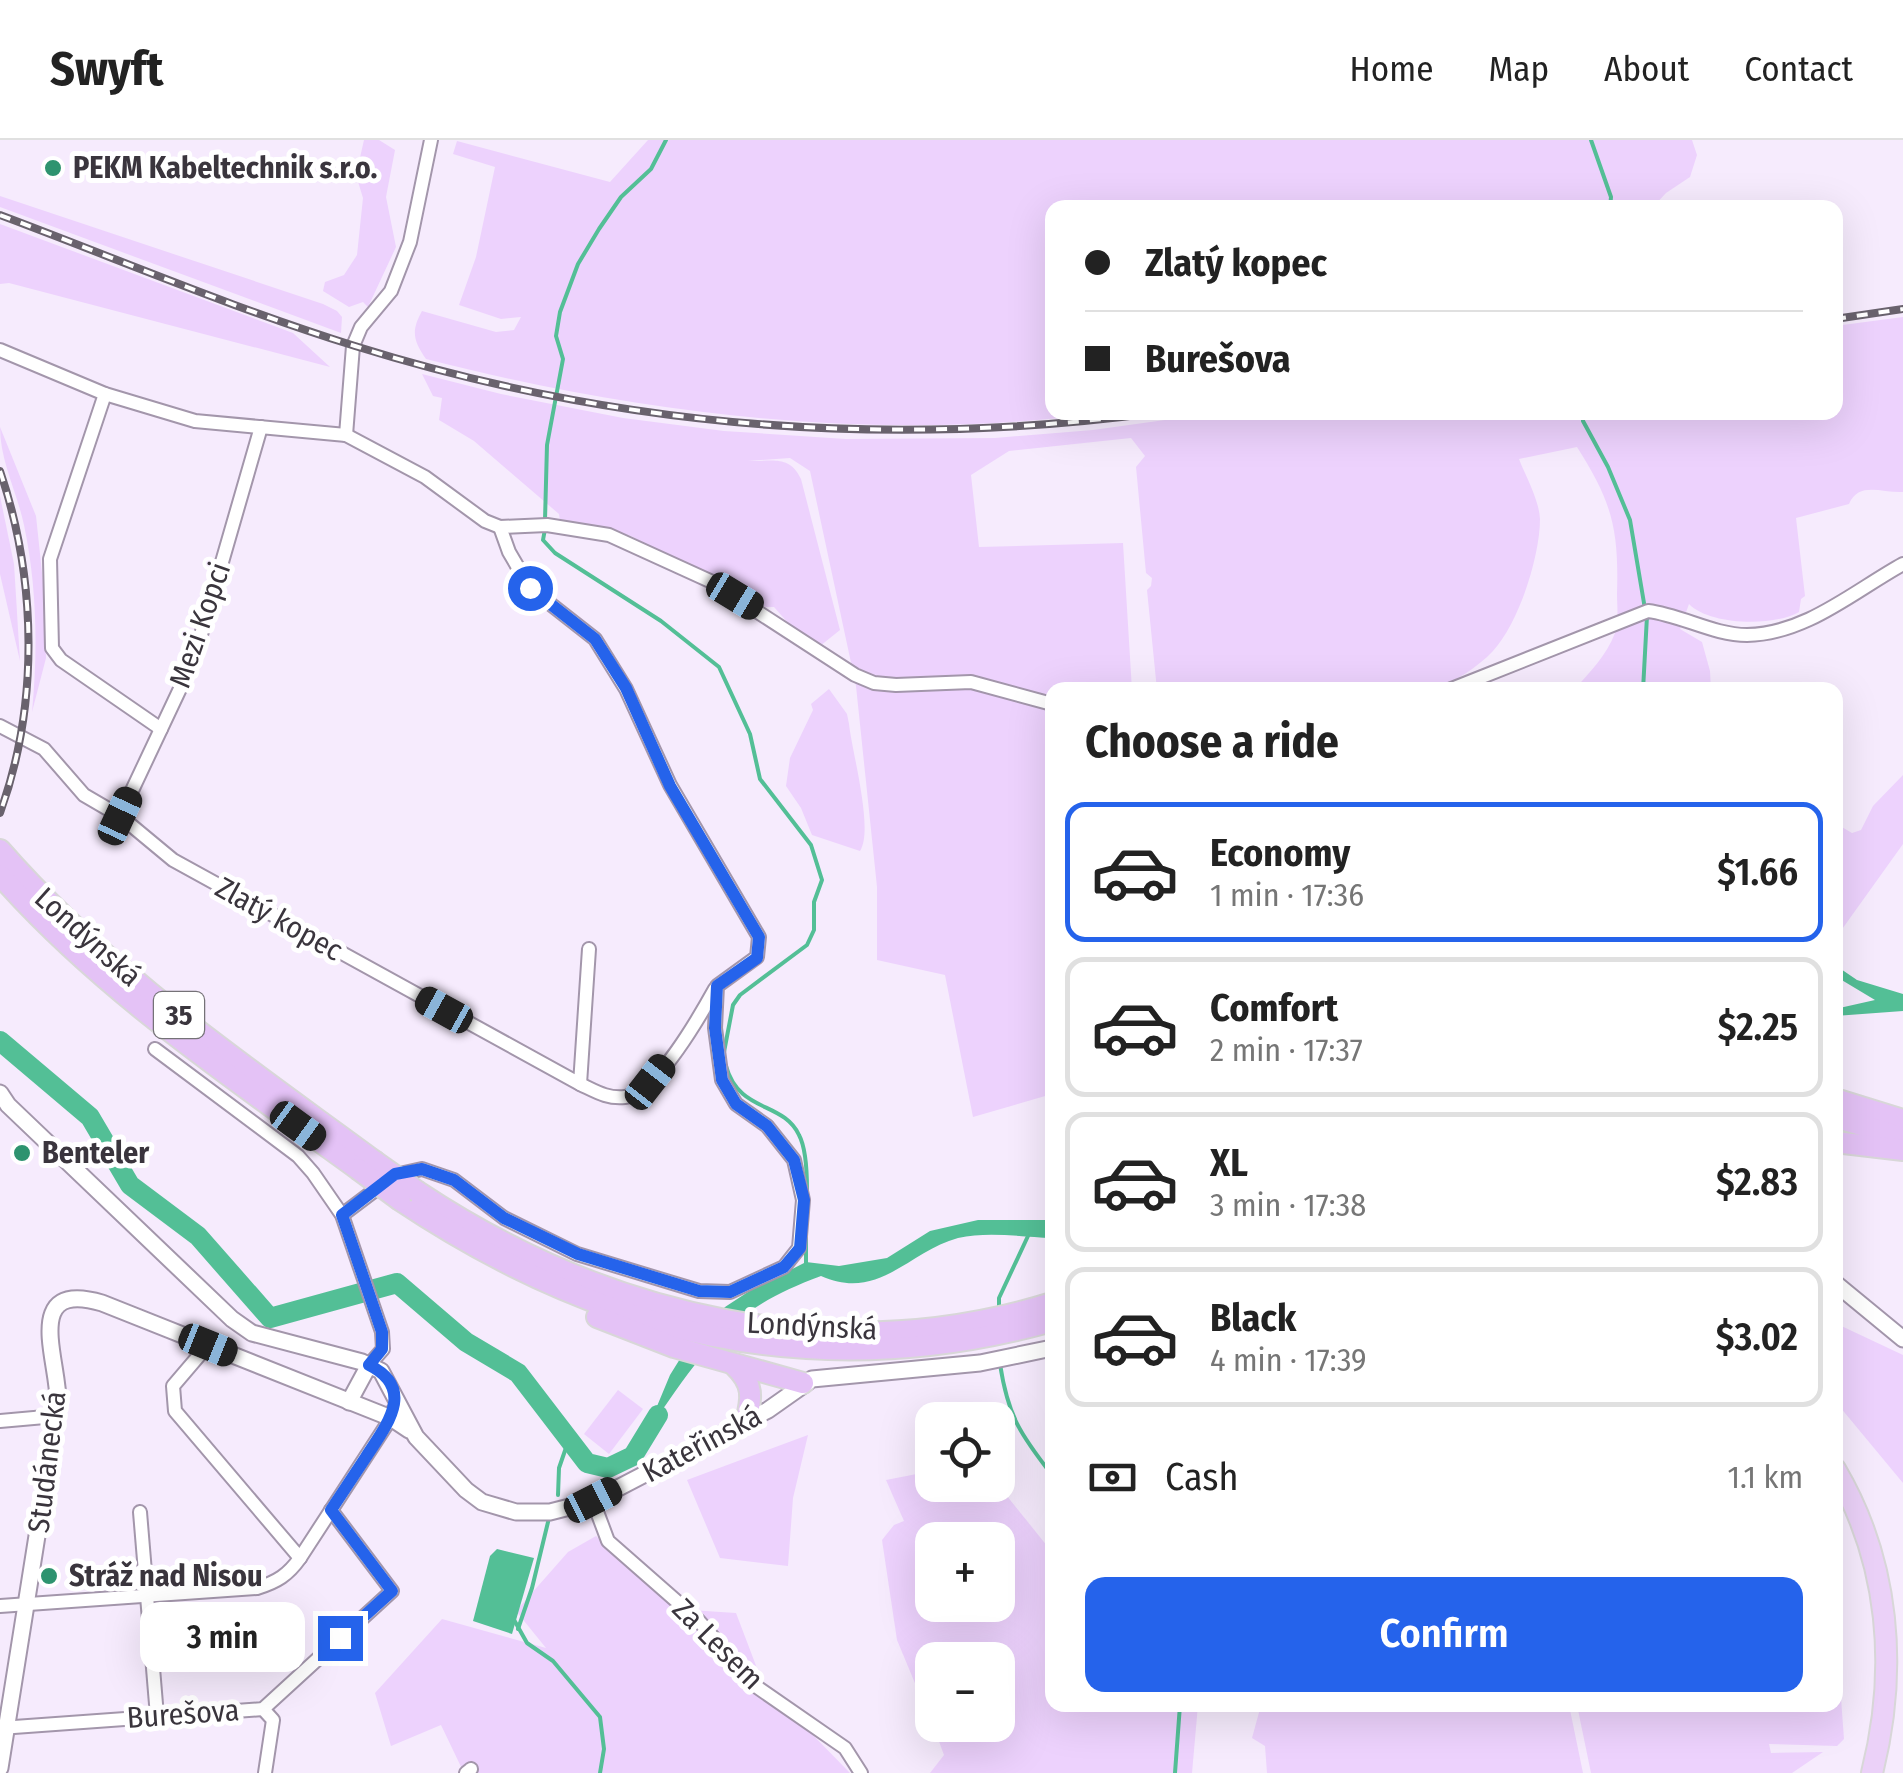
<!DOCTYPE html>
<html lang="en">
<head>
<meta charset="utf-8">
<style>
	:root { --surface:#fff; --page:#f6f6f6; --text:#222; --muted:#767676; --line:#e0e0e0; --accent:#2563eb }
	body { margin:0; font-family:"Fira Sans Condensed",sans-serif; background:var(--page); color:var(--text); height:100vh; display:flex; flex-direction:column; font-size:38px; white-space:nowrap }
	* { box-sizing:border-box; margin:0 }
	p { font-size:32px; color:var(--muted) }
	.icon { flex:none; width:55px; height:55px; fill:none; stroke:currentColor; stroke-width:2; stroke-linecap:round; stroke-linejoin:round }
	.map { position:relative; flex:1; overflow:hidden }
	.drawer { position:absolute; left:1045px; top:542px; width:798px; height:1030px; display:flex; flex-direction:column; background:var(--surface); border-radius:20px; box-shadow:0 10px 40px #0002 }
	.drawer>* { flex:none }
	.top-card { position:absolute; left:1045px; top:60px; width:798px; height:220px; border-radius:20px; box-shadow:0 10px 40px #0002; display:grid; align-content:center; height:220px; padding:0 40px; background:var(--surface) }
	.fabs { position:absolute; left:915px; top:1262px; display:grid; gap:20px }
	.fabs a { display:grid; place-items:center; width:100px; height:100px; border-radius:20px; background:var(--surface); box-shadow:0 10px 40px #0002; font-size:50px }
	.end { position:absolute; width:45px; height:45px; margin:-22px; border:12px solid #2563eb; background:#fff; box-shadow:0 0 0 5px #fff }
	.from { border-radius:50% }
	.bubble { position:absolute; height:70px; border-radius:20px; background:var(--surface); box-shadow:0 10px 40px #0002; font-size:32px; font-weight:600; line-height:70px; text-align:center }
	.car { position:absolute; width:30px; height:60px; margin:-30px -15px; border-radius:12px; box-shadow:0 0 8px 2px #0007; background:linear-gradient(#222 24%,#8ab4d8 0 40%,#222 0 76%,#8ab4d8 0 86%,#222 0) }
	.top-card b { display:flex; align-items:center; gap:35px; height:95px; font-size:38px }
	.top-card b+b { border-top:2px solid var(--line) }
	.top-card i { width:25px; height:25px; background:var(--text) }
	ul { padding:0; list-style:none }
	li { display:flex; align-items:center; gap:30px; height:140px; margin:0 20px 15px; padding:0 20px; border:5px solid var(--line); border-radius:20px }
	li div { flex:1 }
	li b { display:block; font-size:38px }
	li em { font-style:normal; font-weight:600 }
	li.selected { border-color:var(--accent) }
	li>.icon { width:90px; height:90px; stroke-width:1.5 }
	h2 { padding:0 40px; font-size:45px; line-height:120px }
	.pay { display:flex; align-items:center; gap:25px; height:110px; padding:0 40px; font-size:38px }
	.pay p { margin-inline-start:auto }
	.cta { display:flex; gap:20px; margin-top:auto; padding:20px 40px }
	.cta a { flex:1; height:115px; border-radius:20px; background:var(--accent); color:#fff; font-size:40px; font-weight:600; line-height:115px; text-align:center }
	header { display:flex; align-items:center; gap:60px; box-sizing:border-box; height:140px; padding:0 50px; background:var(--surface); border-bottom:2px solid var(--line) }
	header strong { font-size:48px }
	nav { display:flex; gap:55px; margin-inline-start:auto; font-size:35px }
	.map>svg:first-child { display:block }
	.green { fill:#edd2fd; fill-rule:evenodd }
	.water { fill:#53bf96 }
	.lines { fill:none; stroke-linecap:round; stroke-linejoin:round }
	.stream { stroke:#53bf96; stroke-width:4 }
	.river { stroke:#53bf96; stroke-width:20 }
	.minor-casing { stroke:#a396ab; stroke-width:16 }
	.tertiary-casing { stroke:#a396ab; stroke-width:19 }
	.primary-casing { stroke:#d8d7d8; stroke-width:24 }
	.trunk-casing { stroke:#d8d7d8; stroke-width:24 }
	.minor { stroke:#fff; stroke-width:12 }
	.tertiary { stroke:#fff; stroke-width:15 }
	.primary { stroke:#ebd1f8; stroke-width:20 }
	.trunk { stroke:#e4c2f6; stroke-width:20 }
	.rail-casing { stroke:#69626d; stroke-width:8 }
	.rail { stroke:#fff; stroke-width:4; stroke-dasharray:11; stroke-linecap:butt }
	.trunk-bridge-casing { stroke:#d8d7d8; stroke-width:24; stroke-linecap:butt }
	.trunk-bridge { stroke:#e4c2f6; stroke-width:20 }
	.route { stroke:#2563eb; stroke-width:12 }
	.poi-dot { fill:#2e936f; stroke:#fff; stroke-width:4 }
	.labels { text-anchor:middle; stroke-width:10; stroke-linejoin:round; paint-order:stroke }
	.shield { fill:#fff; stroke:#757277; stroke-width:2.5 }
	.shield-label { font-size:28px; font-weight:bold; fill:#3a353d }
	.poi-label { font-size:30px; font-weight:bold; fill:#3a353d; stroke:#fff; text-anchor:start }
	.street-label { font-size:30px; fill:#3a353d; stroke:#fff }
</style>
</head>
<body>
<header>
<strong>Swyft</strong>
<nav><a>Home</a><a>Map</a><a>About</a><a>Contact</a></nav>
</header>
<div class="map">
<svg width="1903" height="1633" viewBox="0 0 1903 1633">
	<rect width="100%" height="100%" fill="#f6ebfd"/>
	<g class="green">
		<polygon points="364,0 379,0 395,10 386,57 396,107 368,167 363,162 349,167 323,151 325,142 344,135 357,115 363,58 356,35"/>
		<path d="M648,0h1044l5,15 -7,22 -24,16 -13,14 -601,1v204l50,1c-226,30 -457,2 -676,-54 -13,-19 -15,-28 -4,-48l74,21 18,-2 7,-13 -20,2 -42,-14 17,-48 19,-90 -42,-13 4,-13 153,41z"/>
		<polygon points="0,56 323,164 337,171 342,177 341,193 0,67"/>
		<polygon points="0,84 293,193 330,227 9,143 0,144"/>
		<path d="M1903,177v175c-22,1 -44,-11 -54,12l-53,14 9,78 -4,3 -2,13c-26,15 -90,13 -110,-8l-9,25 22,13 8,29 1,19h-137c15,-17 33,-35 41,-57 4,-11 2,-27 2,-39 2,-65 -5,-92 -40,-147l-58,12c7,18 20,41 21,60 0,37 -21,104 -47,132 -16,17 -37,29 -58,39h-278l-10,-100 4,-4 1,-8 -6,-5 -10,-106 9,-11 -14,-18 -122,13 -38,24 8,72 144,-4 9,147h-80v404l-79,23 -28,-142 -68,-15v-73l-21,-201 -46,-215 -20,-13 -42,3c23,1 41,-7 53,18l39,151 -20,16 -31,-22 -15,-17h-8l-135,-71 -30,-9 -41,-6 -1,-7 -85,-73 -35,-21 3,-22 -9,-2 -11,-22 79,20 122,24 101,13 122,8 149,-1 98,-8 129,-18h613v-86z"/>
		<path d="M0,287l36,89 9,85 1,57 -14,54c6,-62 5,-125 -8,-187 -7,-33 -24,-64 -24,-98z"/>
		<polygon points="0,356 14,424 20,521 0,434"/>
		<path d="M829,549l18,25 2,10c3,28 25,106 11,127l-48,-16 -11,-27 -15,-22 4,-28 23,-48 -2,-6z"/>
		<polygon points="1903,635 1903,704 1835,799 1835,683 1852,693 1861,690 1873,666"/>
		<polygon points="1835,1183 1903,1215 1903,1343 1835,1261"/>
		<polygon points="618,1250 643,1269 609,1314 584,1294"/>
		<polygon points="808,1295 793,1358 788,1426 720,1418 687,1340"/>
		<path d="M932,1331v14h66l54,67v153h146l-6,68h-262l14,-18 -11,-30h65v-65h-66v64l-35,-84 -15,-100 12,-15 10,-4 -18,-41zM932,1400h66v65h-66z"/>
		<polygon points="596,1396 675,1469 736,1473 763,1544 850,1633 464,1633 441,1585 391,1606 375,1553 442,1479 546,1508 516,1471 568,1412"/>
		<polygon points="1835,1476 1844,1599 1837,1606 1769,1604 1771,1613 1823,1612 1792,1633 1591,1633 1577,1565 1835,1565"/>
		<polygon points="1261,1565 1569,1565 1583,1633 1267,1633 1265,1606 1252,1598"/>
	</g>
	<g class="water">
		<polygon points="1835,825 1857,840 1903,854 1903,871 1835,876 1835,869 1875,860 1835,836"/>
		<path d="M978,1080h74v18c-30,-1 -64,-7 -94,0 -49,13 -79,64 -137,38 -98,36 -119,78 -176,159l25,-60 18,-29 37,-39 26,-17 55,-28 33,4 48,-8 43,-27z"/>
		<polygon points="497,1409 534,1418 512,1494 473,1481 490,1416"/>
	</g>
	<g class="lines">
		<g class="stream">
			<polyline points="1591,0 1611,57 1610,68"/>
			<polyline points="1583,272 1583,281 1608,327 1630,380 1645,469"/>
			<polyline points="545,380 547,305 563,219 556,196 560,172 578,124 599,89 621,57 651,29 666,0"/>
			<polyline points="545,389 543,400 555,413 661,481 719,527 750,594 760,639 811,705 822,740 814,762 814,790 807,805 740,855 733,865 724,912"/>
			<polyline points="1643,550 1647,476"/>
			<path d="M726,926c13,47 57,35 73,69 7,13 8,40 8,55"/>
			<polyline points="806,1125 806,1090"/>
			<polyline points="999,1170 999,1158 1028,1096"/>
			<path d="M1000,1224c8,52 20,70 52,111"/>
			<polyline points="558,1355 559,1328 569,1299"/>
			<polyline points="513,1478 527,1503 553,1521 600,1577 604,1609 600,1633"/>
			<polyline points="518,1489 532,1448 549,1378"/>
			<polyline points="1175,1633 1180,1565"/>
		</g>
		<polyline class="river" points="0,901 90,977 130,1045 198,1096 270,1178 397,1143 466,1202 518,1233 587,1323 608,1328 633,1316 658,1275"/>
		<g class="minor-casing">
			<g id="minor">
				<polyline points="0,210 105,254 195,281 346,295 425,337 485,381 500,387 547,385 609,395 710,441 855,535 874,543 896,545 971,542 1052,564"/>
				<polyline points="105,254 50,419 52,508 61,520 161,589"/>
				<polyline points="346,295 353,206 361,187 391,151 410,102 431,0"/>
				<path d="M1449,550l199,-79c33,4 66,24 99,24 59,-1 107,-44 156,-71"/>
				<polyline points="0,586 44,609 84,655 120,676 173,720 580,944 589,809"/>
				<polyline points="120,676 194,519 261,287"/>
				<polyline points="155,909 298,1016 313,1033 342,1075 382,1192 383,1209 369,1225"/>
				<path d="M580,944c15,7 27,15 45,13 31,-3 75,-81 90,-108"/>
				<polyline points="342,1075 395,1035 422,1029 454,1040 504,1078 577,1114 699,1151 730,1152 784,1127 799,1108 803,1060 794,1020 767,986 736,964 722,940 715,888 717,846 757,817 759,797 670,645 626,549 595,499 530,448 509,412 500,387"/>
				<polyline points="208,1205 173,1246 175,1271 300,1418"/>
				<polyline points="0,1281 56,1276"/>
				<polyline points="593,1361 608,1401 698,1480 757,1547 845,1608 861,1633"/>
				<polyline points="140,1372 157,1576"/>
				<path d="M0,1466l257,-18c20,-6 31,-13 43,-30l91,-140 2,-8"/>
				<polyline points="263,1569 273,1580 265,1633"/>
				<polyline points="0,1588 263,1569 392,1451 331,1370"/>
				<polyline points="466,1633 471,1629"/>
			</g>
		</g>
		<g class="tertiary-casing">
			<g id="tertiary">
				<polyline points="0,953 8,965 232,1179 252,1193 362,1222 381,1231 416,1297 466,1350 482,1362 516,1372 550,1372 593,1361 768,1270 812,1239 980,1223 1052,1208"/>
				<polyline points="1835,1143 1903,1199"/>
				<polyline points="349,1262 369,1225"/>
				<path d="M0,1628l58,-364c2,-41 -38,-125 44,-101l289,115 18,12"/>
			</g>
		</g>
		<g class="primary-casing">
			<path id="primary" d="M1835,1329c55,93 63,201 37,304"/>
		</g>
		<g class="trunk-casing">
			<g id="trunk">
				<path d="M0,710c107,123 244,215 374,311"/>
				<path d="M0,735c102,116 234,204 358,294"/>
				<polyline points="1835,959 1903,980"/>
				<polyline points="1835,977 1903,998"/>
				<polyline points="1835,1002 1903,1010"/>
				<path d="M418,1052c187,124 415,179 634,111"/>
				<path d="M400,1060c202,135 415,187 652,121"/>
				<polyline points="597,1177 674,1207 803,1243"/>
				<path d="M735,1226c19,18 17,32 11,56"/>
			</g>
		</g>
		<use href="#minor" class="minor"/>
		<use href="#tertiary" class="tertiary"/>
		<use href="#primary" class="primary"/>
		<use href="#trunk" class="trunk"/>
		<g class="rail-casing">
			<g id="rail">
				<path d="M0,75c118,44 235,94 355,131 263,82 534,103 806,66"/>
				<polyline points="1835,179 1903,169"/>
				<path d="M0,331c37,109 39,234 0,342"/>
			</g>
		</g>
		<use href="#rail" class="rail"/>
		<g class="trunk-bridge-casing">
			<g id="trunk-bridge">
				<polyline points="374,1021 418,1052"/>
				<polyline points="358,1029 400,1060"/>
			</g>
		</g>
		<use href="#trunk-bridge" class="trunk-bridge"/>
	</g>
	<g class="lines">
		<path class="route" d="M340,1498l52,-47 -61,-81c12,-18 23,-35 35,-53 20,-31 51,-68 3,-92l13,-16v-17l-40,-117 53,-41 27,-5 32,11 50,38 74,36 121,37 31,1 54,-25 16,-19 4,-48 -10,-40 -27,-34 -31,-22 -14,-24 -7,-52 2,-42 40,-28 2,-21 -89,-151 -44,-98 -31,-49 -65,-51"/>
	</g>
	<g class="poi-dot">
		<circle cx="53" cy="28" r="10"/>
		<circle cx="22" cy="1013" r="10"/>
		<circle cx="49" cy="1436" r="10"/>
	</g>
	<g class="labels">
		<rect class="shield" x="154" y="852" width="50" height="46" rx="8"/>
		<g class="shield-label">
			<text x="179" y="885">35</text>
		</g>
		<g class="poi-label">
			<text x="73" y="38">PEKM Kabeltechnik s.r.o.</text>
			<text x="42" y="1023">Benteler</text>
			<text x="69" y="1446">Stráž nad Nisou</text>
		</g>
		<g class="street-label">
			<text transform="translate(200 485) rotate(-71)" y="10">Mezi Kopci</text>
			<text transform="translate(279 779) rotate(29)" y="10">Zlatý kopec</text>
			<text transform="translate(88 797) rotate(42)" y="10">Londýnská</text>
			<text transform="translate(812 1186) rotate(3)" y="10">Londýnská</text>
			<text transform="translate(702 1304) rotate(-28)" y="10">Kateřinská</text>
			<text transform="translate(47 1322) rotate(-83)" y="10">Studánecká</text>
			<text transform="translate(718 1504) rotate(45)" y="10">Za Lesem</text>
			<text transform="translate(183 1574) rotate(-4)" y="10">Burešova</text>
		</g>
	</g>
</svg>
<div class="fabs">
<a><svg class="icon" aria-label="locate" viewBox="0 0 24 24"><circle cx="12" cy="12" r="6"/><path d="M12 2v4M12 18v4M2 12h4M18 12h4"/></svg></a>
<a>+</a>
<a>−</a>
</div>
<i class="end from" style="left:530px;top:448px"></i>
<i class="end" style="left:340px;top:1498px"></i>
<div class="bubble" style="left:140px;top:1462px;width:165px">3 min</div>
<i class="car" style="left:735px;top:456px;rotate:121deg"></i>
<i class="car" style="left:120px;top:676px;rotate:25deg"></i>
<i class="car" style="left:444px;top:870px;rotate:299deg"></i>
<i class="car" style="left:650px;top:942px;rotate:38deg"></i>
<i class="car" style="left:298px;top:986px;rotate:126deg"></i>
<i class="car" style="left:208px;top:1205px;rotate:112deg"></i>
<i class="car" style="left:593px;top:1360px;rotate:63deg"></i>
<div class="top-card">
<b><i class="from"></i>Zlatý kopec</b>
<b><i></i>Burešova</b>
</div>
<section class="drawer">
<h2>Choose a ride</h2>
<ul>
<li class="selected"><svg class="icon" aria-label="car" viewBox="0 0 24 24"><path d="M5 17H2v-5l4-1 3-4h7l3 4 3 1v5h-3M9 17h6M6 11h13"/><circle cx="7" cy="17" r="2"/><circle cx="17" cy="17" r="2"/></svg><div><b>Economy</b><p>1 min · 17:36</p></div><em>$1.66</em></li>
<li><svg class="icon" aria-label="car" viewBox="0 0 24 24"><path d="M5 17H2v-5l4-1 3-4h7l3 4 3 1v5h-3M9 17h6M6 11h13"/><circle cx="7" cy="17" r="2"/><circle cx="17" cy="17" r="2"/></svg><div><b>Comfort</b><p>2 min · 17:37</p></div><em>$2.25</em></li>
<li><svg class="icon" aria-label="car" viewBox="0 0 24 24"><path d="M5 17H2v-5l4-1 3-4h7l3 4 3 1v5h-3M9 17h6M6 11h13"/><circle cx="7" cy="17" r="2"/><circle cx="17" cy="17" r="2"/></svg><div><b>XL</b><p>3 min · 17:38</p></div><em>$2.83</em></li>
<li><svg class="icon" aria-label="car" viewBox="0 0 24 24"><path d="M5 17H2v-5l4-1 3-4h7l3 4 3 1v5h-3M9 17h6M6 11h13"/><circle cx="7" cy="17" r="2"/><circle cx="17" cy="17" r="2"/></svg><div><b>Black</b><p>4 min · 17:39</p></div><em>$3.02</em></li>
</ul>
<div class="pay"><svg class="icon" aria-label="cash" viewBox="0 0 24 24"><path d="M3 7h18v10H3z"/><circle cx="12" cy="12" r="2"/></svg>Cash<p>1.1 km</p></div>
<div class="cta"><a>Confirm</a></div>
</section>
</div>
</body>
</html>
